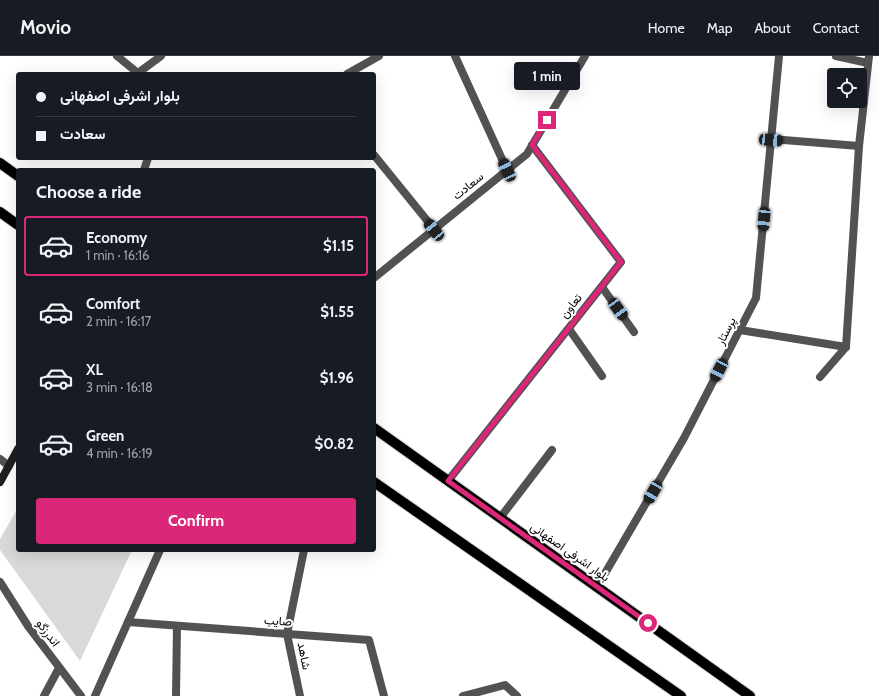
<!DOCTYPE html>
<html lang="en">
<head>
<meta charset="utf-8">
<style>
	:root { --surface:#171b24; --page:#242831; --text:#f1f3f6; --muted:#9ea1a6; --line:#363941; --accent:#db2777 }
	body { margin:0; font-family:Cabin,Vazirmatn,sans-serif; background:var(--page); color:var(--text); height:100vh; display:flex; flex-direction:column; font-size:15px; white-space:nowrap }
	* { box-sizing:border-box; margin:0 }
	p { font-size:13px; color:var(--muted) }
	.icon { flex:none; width:22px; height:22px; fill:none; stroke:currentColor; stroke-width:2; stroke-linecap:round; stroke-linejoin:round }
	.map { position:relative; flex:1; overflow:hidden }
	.side { position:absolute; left:16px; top:112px; width:360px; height:384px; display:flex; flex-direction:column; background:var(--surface); border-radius:4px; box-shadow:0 4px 16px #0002 }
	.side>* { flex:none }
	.top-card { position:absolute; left:16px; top:16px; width:360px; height:88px; border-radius:4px; box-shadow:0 4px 16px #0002; display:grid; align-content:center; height:88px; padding:0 20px; background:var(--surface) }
	.buttons { position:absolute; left:827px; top:12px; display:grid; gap:8px }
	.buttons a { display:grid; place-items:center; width:40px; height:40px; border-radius:4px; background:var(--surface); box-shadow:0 4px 16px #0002; font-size:20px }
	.end { position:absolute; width:18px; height:18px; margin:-9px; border:5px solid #db2777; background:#fff; box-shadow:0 0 0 2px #fff }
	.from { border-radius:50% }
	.bubble { position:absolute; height:28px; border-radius:4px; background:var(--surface); box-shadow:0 4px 16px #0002; font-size:13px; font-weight:800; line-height:28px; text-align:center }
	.car { position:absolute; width:12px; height:24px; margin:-12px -6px; border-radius:5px; box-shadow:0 0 3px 1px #0007; background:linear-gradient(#222 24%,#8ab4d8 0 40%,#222 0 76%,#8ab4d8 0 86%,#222 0) }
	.top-card b { display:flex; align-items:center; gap:14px; height:38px; font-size:15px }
	.top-card b+b { border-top:1px solid var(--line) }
	.top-card i { width:10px; height:10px; background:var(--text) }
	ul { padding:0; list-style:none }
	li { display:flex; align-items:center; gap:12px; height:60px; margin:0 8px 6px; padding:0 12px; border:2px solid transparent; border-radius:4px }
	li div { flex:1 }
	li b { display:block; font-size:15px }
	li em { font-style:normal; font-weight:800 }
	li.selected { border-color:var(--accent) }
	li>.icon { width:36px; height:36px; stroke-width:1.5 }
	h2 { padding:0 20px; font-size:18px; line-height:48px }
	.cta { display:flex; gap:8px; margin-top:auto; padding:8px 20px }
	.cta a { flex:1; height:46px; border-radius:4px; background:var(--accent); color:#fff; font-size:16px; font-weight:800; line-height:46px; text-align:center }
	header { display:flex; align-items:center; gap:24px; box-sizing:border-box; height:56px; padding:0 20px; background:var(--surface); border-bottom:1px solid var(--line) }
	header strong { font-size:19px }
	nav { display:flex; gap:22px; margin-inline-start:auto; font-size:14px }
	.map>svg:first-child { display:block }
	.green { fill:#d9d9d9 }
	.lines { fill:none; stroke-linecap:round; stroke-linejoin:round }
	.primary-casing { stroke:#dbdbdb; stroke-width:12 }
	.minor { stroke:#525252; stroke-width:8 }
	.tertiary { stroke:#525252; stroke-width:8 }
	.secondary { stroke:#1f1f1f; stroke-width:8 }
	.primary { stroke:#000; stroke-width:10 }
	.route { stroke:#db2777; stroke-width:5 }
	.labels { text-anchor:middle; stroke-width:4; stroke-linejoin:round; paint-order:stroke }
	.street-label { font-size:12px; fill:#000; stroke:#fff }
</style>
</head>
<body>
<header>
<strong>Movio</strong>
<nav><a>Home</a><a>Map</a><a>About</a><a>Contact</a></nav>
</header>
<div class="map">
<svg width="879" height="640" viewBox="0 0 879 640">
	<rect width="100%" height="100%" fill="#fff"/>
	<polygon class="green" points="18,452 18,494 132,494 80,605 0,494 0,483"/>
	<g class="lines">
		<g class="primary-casing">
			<g id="primary">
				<polyline points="0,107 18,120"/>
				<polyline points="0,156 18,169"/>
				<polyline points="374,372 750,640"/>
				<polyline points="374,426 681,640"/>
			</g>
		</g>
		<g class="minor">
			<polyline points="117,0 139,18"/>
			<polyline points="455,0 507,114"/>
			<polyline points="836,0 868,7"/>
			<polyline points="138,17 161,0"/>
			<polyline points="347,18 379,0"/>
			<polyline points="771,83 859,90"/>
			<polyline points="374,99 434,173"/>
			<polyline points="144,114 148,102"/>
			<polyline points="374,222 527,98 585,0"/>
			<polyline points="602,231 634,276"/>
			<polyline points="569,273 602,320"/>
			<polyline points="740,274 846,291"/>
			<polyline points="820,321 846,291 859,90 869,0"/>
			<polyline points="0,403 9,410"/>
			<polyline points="448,425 621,206 532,89"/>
			<polyline points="500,462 552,394"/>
			<polyline points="0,526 28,570 81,640"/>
			<polyline points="128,566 369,584 384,640"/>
			<polyline points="44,640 59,612"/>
			<polyline points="95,640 160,494"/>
			<polyline points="176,640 177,570"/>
			<polyline points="300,640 287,578 304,494"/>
			<polyline points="463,640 505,629 517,640"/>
		</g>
		<polyline class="tertiary" points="597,531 684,382 756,242 779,0"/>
		<polyline class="secondary" points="0,426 18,393"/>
		<use href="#primary" class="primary"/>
	</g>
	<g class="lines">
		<polyline class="route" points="547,64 532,89 621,206 448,425 648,567"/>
	</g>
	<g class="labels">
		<g class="street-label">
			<text transform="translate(468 130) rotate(-39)" y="4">سعادت</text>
			<text transform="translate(571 250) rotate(-52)" y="4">تعاون</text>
			<text transform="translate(726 275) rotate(-63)" y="4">پرستار</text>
			<text transform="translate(570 496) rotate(35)" y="4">بلوار اشرفی اصفهانی</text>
			<text transform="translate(278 565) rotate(4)" y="4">صایب</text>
			<text transform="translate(48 577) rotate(53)" y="4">اندرزگو</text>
			<text transform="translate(304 600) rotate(79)" y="4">شاهد</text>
		</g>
	</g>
</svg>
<div class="buttons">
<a><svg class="icon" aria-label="locate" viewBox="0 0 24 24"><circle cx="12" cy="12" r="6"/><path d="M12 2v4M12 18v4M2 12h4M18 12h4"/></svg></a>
</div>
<i class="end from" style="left:648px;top:567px"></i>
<i class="end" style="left:547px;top:64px"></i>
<div class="bubble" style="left:514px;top:6px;width:66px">1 min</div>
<i class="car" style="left:771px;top:84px;rotate:94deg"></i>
<i class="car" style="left:507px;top:114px;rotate:335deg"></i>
<i class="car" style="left:764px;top:163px;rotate:185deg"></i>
<i class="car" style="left:434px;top:174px;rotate:321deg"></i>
<i class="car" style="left:618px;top:253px;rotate:144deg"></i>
<i class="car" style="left:719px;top:314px;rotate:207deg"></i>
<i class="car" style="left:653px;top:436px;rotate:210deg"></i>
<div class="top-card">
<b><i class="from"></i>بلوار اشرفی اصفهانی</b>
<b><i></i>سعادت</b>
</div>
<section class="side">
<h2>Choose a ride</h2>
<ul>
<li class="selected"><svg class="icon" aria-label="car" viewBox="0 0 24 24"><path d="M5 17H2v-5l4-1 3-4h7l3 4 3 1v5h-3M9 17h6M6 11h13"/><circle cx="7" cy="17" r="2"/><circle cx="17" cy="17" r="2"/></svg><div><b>Economy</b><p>1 min · 16:16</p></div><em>$1.15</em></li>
<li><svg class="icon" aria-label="car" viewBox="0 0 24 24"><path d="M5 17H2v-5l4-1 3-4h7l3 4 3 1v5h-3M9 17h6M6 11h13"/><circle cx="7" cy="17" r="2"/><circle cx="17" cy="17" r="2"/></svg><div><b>Comfort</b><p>2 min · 16:17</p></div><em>$1.55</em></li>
<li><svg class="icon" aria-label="car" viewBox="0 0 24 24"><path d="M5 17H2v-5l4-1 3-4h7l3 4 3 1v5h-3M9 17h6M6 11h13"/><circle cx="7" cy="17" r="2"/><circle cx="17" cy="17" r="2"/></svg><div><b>XL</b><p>3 min · 16:18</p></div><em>$1.96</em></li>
<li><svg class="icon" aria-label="car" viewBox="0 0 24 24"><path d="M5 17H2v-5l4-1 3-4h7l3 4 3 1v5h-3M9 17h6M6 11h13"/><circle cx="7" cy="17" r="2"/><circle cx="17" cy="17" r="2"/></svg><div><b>Green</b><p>4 min · 16:19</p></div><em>$0.82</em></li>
</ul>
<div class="cta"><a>Confirm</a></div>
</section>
</div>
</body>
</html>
